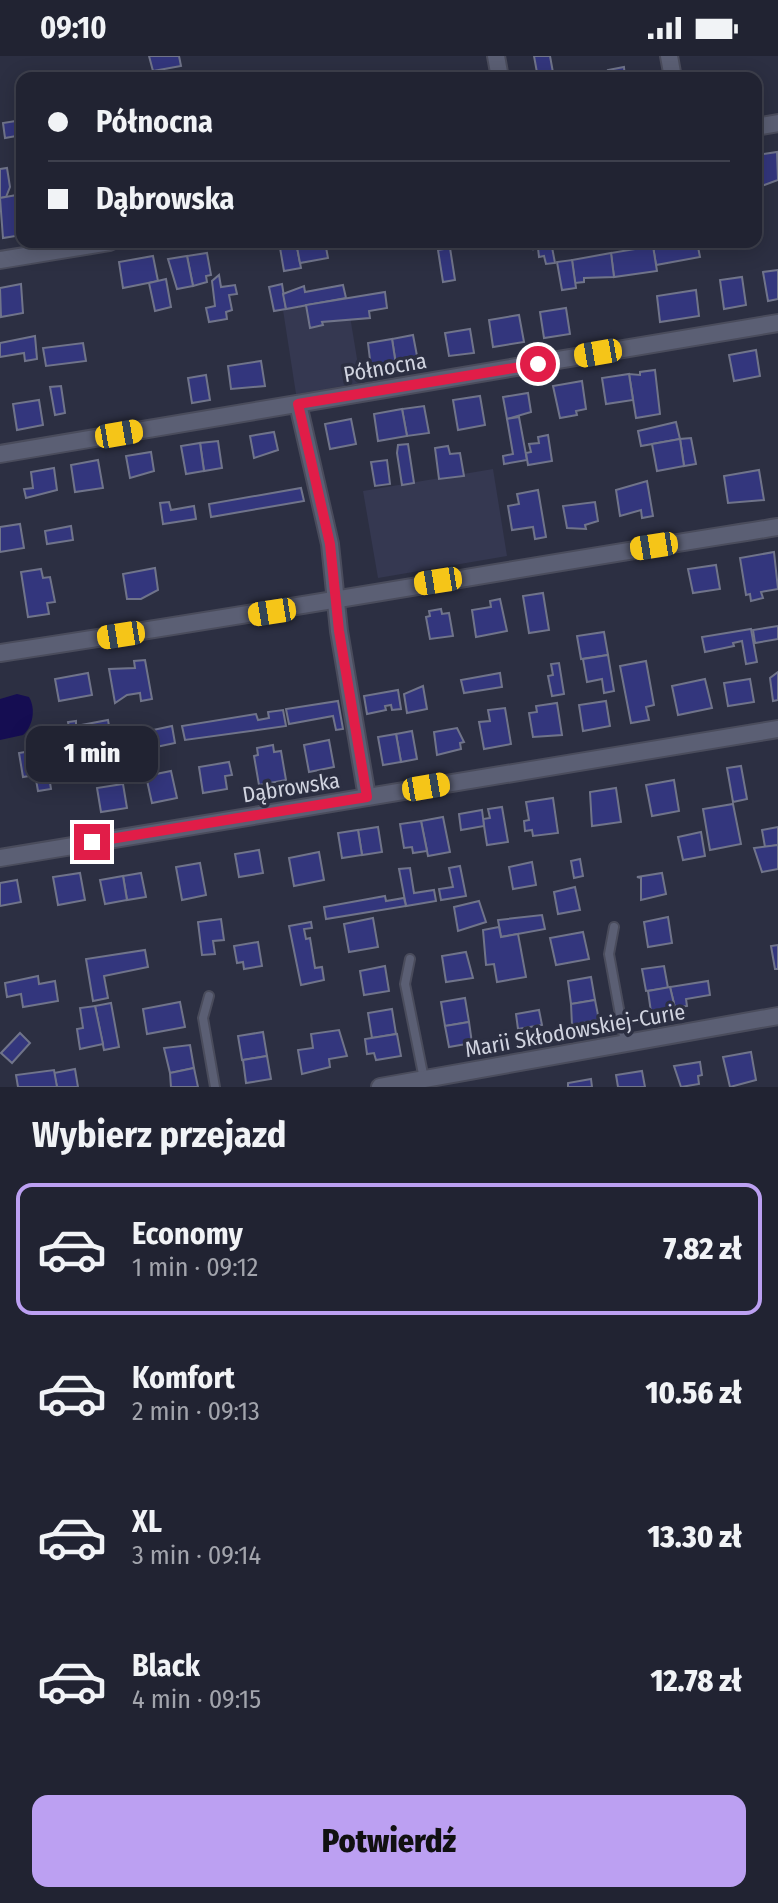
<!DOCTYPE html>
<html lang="pl">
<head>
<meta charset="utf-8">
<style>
	:root { --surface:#212332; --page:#292b3a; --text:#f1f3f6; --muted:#a2a4ac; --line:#3e404d; --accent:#bca0f2 }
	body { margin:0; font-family:"Fira Sans Condensed",sans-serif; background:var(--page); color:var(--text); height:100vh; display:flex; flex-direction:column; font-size:30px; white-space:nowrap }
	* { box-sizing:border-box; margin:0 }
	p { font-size:26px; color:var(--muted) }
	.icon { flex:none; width:44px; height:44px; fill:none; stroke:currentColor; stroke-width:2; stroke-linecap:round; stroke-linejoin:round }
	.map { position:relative; height:1031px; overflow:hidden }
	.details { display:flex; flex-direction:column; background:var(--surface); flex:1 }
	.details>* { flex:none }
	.top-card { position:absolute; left:16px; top:16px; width:746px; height:176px; border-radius:16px; box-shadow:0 4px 20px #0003,0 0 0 2px var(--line); display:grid; align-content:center; height:176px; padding:0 32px; background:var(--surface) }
	.end { position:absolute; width:36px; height:36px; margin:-18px; border:10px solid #e11d48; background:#fff; box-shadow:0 0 0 4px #fff }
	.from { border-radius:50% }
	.bubble { position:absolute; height:56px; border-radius:16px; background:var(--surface); box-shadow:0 4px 20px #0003,0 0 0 2px var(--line); font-size:26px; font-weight:800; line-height:56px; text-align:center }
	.car { position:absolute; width:24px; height:48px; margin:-24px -12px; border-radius:10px; box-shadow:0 0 6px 2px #0007; background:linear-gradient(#f5c518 24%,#345 0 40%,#f5c518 0 76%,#345 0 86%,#f5c518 0) }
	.top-card b { display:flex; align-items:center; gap:28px; height:76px; font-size:30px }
	.top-card b+b { border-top:2px solid var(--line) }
	.top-card i { width:20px; height:20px; background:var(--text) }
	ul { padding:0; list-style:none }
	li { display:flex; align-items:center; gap:24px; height:132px; margin:0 16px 12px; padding:0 16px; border:4px solid transparent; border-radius:16px }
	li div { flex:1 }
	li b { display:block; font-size:30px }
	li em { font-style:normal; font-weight:800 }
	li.active { border-color:var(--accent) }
	li>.icon { width:72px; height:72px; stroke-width:1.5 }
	h2 { padding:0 32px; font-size:36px; line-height:96px }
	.button { display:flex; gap:16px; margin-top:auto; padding:16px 32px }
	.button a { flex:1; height:92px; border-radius:16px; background:var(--accent); color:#111; font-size:32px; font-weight:800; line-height:92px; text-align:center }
	.status { display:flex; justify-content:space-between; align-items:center; height:56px; padding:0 40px; background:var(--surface); direction:ltr }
	.status svg { height:22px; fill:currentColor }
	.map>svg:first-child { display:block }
	.built { fill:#353851 }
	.water { fill:#150d52 }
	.building { fill:#33367d; stroke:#70748a; stroke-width:2 }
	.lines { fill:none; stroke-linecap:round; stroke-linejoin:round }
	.service-casing { stroke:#4a4c5c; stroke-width:12 }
	.minor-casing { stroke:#4a4c5c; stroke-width:20 }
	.service { stroke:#5b5f74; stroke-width:8 }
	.minor { stroke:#5b5f74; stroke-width:16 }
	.route { stroke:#e11d48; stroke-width:10 }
	.labels { text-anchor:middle; stroke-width:7; stroke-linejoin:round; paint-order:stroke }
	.street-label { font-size:22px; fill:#d1d4e0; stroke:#2c2f42 }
</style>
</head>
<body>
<div class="status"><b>09:10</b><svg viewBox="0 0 49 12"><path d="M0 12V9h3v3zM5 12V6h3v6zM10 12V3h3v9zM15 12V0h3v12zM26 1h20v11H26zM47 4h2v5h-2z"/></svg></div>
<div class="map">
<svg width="778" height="1031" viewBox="0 0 778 1031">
	<rect width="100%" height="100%" fill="#2c2f42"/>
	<g class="built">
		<polygon points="347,242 361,327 296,338 283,254"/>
		<polygon points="493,413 507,500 378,522 363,435"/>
	</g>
	<path class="water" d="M17,638l12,3c7,12 4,29 -6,38l-23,5v-41z"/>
	<g class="building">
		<polygon points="149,0 179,0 181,10 153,15"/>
		<polygon points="534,0 550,0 554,22 538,22"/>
		<polygon points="624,11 625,22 610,22 608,14"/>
		<polygon points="22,64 22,79 5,82 3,67"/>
		<polygon points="777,96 778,124 756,132 756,99"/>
		<polygon points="7,112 10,131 6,141 0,142 0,113"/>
		<polygon points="22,138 22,179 3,182 0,142"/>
		<polygon points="279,186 296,186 301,212 284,215"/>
		<polygon points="296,186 325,186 328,202 300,207"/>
		<polygon points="537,186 551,186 555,207 546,208 544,200 539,201 538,192 534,193"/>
		<polygon points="697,186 700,201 656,209 653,190"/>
		<polygon points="653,190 657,215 614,221 611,197"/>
		<polygon points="450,192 455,224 443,226 438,194"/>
		<polygon points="207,197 211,219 206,220 207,226 193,230 187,200"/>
		<polygon points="611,197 614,221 584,222 584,226 575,227 572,204"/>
		<polygon points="153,200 158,225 123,232 119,206"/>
		<polygon points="187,200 193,230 177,233 168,203"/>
		<polygon points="572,204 576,232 562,234 557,206"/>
		<polygon points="778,214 778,243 768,245 763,216"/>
		<polygon points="219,219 221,231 235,229 237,238 229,239 232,254 226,256 227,263 209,266 206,252 215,250 212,225"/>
		<polygon points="742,221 746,249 724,253 720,224"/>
		<polygon points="166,223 171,251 155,255 149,227"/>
		<polygon points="21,228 23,257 1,261 0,232"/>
		<polygon points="282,228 286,253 274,255 269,231"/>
		<polygon points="343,229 346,242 286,253 283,238 304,230 305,236"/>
		<polygon points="696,234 699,260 660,266 657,240"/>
		<polygon points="385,236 387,252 369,255 370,262 322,266 323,269 310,272 306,249"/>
		<polygon points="566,252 570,278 544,282 540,256"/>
		<polygon points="519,259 524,286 493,291 489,264"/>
		<polygon points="470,273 474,297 449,300 445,277"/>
		<polygon points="413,279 418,305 396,309 392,283"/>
		<polygon points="35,280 37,303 25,305 24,297 0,301 0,287"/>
		<polygon points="392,283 396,309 371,312 368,287"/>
		<polygon points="83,287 86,305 46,310 43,292"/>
		<polygon points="756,294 760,320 734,325 729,299"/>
		<polygon points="261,305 265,330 231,333 228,310"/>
		<polygon points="655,314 660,358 636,362 629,318 640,319 640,316"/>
		<polygon points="629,318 633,344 606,348 602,322"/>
		<polygon points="206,319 210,344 192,347 188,322"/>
		<polygon points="582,325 586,353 576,355 577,359 560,362 553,330"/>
		<polygon points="61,330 65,357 55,359 50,331"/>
		<polygon points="528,337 531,356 507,363 503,341"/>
		<polygon points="480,340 485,369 458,374 453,344"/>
		<polygon points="39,344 43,369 17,374 13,348"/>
		<polygon points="424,350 429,377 407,380 402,353"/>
		<polygon points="402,353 407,380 378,385 374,358"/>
		<polygon points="519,361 527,404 504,408 503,400 513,398 507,363"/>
		<polygon points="351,363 356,388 330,393 325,368"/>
		<polygon points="676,366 680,383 641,390 638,375"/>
		<polygon points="274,376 278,394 254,402 250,380"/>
		<polygon points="548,379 552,405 528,409 526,397 531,396 529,388 539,387 538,381"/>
		<polygon points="691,382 696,408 684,410 680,383"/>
		<polygon points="680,383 684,410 657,415 652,388"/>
		<polygon points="218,385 222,412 204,415 200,387"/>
		<polygon points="200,387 204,415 186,418 181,390"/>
		<polygon points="408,388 414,427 402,429 397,397 398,389"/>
		<polygon points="448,390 450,398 460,397 464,420 439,423 435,392"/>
		<polygon points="151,396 154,415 130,422 126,400"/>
		<polygon points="98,404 103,432 75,436 71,409"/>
		<polygon points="387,404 390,428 375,430 371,406"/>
		<polygon points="54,412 57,434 26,442 24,433 33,432 31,416"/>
		<polygon points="759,414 764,444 728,447 724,420"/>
		<polygon points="647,425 653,460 642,462 641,454 620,460 616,434"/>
		<polygon points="301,432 304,445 211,461 209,448"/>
		<polygon points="538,434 546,481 535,483 533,471 512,474 508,450 519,448 517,438"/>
		<polygon points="169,446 171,454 194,450 196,463 163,468 160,447"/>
		<polygon points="595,446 598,465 585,469 586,473 567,472 563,450"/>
		<polygon points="20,468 24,492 0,496 0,471"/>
		<polygon points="71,470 73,484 47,488 45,475"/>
		<polygon points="774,496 778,533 761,536 763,542 751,545 750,538 746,539 740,502"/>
		<polygon points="716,509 720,533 693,537 688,513"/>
		<polygon points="155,512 158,534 141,543 127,543 123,518"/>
		<polygon points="41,513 43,522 50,521 55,546 47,547 49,558 28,561 21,516"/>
		<polygon points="543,537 549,574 529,577 523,540"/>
		<polygon points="500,543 507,575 476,581 472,554 491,551 490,545"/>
		<polygon points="441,553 442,558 449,557 453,580 430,583 426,561 430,560 429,555"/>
		<polygon points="778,570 778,583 755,587 753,574"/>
		<polygon points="751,573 757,606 746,608 742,585 733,587 734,590 705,596 702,581"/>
		<polygon points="604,576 608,599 581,603 577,580"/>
		<polygon points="608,599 614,635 604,637 602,623 587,626 583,603"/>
		<polygon points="145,604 152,643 141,645 140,637 127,639 115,647 109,613 135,612 134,605"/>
		<polygon points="646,605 654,649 646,651 649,664 631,667 620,610"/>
		<polygon points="559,607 564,638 552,640 548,620 553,619 551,608"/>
		<polygon points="778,616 778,644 773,645 770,622"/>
		<polygon points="88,617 92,639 59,645 55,623"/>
		<polygon points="500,617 502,631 464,637 461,624"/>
		<polygon points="705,623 712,652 678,659 672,630"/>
		<polygon points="750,623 754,646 728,650 724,627"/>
		<polygon points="423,630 427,653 407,657 404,638"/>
		<polygon points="398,634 401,653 392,654 391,649 385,650 386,654 367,658 364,640"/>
		<polygon points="338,645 343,673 336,674 333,660 289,668 286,653"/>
		<polygon points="606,645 610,670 583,675 579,649"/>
		<polygon points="557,647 562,679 533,681 529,657 537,656 536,650"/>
		<polygon points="505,652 511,688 484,693 479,666 490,665 488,654"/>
		<polygon points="283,654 286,670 185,684 182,670 256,658 258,664 269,662 268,656"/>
		<polygon points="108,664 111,681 55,691 52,674 69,671 68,666 76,665 76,670"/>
		<polygon points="172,670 175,687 156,691 153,674"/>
		<polygon points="457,672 464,686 460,687 461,693 437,699 434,676"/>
		<polygon points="412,675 417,703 401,706 396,678"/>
		<polygon points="396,678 401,706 383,709 378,681"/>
		<polygon points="111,681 113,693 90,697 89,685"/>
		<polygon points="329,684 334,711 309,716 304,689"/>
		<polygon points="78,687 80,699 66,701 68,709 58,711 55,691"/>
		<polygon points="273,689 274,696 281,695 286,724 259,729 254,700 258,699 257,692"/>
		<polygon points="55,691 57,706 47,708 51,733 38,735 31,695"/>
		<polygon points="31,695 35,719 23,721 19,697"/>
		<polygon points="229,706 232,719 225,720 227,733 203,737 199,711"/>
		<polygon points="741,710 747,743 733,746 727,712"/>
		<polygon points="171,715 177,742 152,747 146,720"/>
		<polygon points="674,724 679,755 652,760 646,729"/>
		<polygon points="123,728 127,752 101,756 97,732"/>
		<polygon points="616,732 621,766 592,770 590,736"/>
		<polygon points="553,742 558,777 533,780 532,774 525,775 524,765 529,764 526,746"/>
		<polygon points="733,748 741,788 710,794 703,753"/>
		<polygon points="502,751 508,786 487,789 483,763 490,762 488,753"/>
		<polygon points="482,754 484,770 461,774 459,758"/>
		<polygon points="443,761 450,796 428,800 421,765"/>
		<polygon points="421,765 427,795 413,797 412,791 404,792 400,768"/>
		<polygon points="378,771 382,796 362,799 358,774"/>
		<polygon points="778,771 778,789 765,791 762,774"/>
		<polygon points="358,774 362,799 342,802 338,777"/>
		<polygon points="701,776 705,800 683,804 678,781"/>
		<polygon points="778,789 778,813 762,816 754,792"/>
		<polygon points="259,794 263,817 239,821 235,798"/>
		<polygon points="319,796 324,824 294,830 289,802"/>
		<polygon points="580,803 583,820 574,822 571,805"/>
		<polygon points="532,806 536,829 513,833 509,811"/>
		<polygon points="200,807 206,839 182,844 176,811"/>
		<polygon points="460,810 466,840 441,844 439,833 453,831 449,812"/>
		<polygon points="410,812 414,837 434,834 436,845 406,850 399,813"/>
		<polygon points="80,817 85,844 58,849 53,821"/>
		<polygon points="141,817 146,841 127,844 123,820"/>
		<polygon points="662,817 666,838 641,844 641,822 637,821"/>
		<polygon points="123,820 127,844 105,848 100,824"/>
		<polygon points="17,824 21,846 0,850 0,827"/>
		<polygon points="575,831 580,854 558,858 554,836"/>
		<polygon points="385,840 386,845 404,842 406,850 326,863 324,851"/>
		<polygon points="479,845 486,866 458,875 454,851"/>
		<polygon points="542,859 545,873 501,881 498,864"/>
		<polygon points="668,861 672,887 648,891 644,866"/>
		<polygon points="373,862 378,891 349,896 344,868"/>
		<polygon points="221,863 224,884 213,885 215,898 202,899 198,866"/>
		<polygon points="311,866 312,872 304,873 306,883 310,882 315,912 322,911 324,924 301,929 289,870"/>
		<polygon points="499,871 501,881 518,878 526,921 497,926 494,908 486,909 483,874"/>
		<polygon points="583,876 589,903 556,909 550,882"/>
		<polygon points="258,886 262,910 244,913 243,906 237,907 234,890"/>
		<polygon points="778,889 778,913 775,913 771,890"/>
		<polygon points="145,894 148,911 104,920 108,942 93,945 86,903"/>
		<polygon points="466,896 473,922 446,926 442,900"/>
		<polygon points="385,910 389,935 364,939 360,915"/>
		<polygon points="664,910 668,932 646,935 642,913"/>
		<polygon points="38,920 39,928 55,925 58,945 23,951 21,938 7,941 5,927"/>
		<polygon points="591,921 595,944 571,948 568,925"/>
		<polygon points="708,925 710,939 686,943 687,950 675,952 670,931"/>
		<polygon points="670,931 675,952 651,956 648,935"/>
		<polygon points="465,942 469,966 445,970 441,946"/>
		<polygon points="595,944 599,964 572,969 571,948"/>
		<polygon points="180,946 185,971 147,978 143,953"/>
		<polygon points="111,947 119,991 104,994 95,950"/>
		<polygon points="95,950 103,988 80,993 77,973 83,972 80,952"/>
		<polygon points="392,953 396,978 372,982 368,957"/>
		<polygon points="539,954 542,969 518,973 516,958"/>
		<polygon points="469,966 472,987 449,991 445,970"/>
		<polygon points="339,974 347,1000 329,1003 330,1011 302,1018 298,994 313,992 311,978"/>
		<polygon points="263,976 267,1000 242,1004 238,980"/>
		<polygon points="20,977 30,987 12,1007 1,997"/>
		<polygon points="397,978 401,1000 376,1004 374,997 367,998 365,983"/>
		<polygon points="190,989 194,1012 170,1017 164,992"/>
		<polygon points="751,996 756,1024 730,1031 723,1001"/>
		<polygon points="267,1000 271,1023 246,1027 243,1004"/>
		<polygon points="700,1006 702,1019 698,1020 699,1028 681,1031 674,1010"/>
		<polygon points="194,1012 198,1031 171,1031 170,1017"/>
		<polygon points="75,1013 78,1031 57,1031 54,1017"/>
		<polygon points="54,1014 57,1031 18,1031 16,1019"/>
		<polygon points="642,1015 645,1031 618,1031 616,1019"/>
		<polygon points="591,1023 592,1031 568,1031 568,1027"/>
	</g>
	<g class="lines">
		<g class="service-casing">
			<g id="service">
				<polyline points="614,871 609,898 625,986"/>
				<polyline points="410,903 405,928 424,1023"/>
				<polyline points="209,940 203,962 215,1031"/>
			</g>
		</g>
		<g class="minor-casing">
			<g id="minor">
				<polyline points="496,0 500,22"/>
				<polyline points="669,0 673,22"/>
				<polyline points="756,71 778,67"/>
				<polyline points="0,204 110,186"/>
				<polyline points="298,348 330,488 339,575 367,741"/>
				<polyline points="0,398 778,267"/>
				<path d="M0,597c260,-39 518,-85 778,-126"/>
				<polyline points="0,802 778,673"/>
				<polyline points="380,1031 778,960"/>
			</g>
		</g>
		<use href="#service" class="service"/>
		<use href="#minor" class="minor"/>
	</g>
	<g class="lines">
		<polyline class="route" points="92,786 367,741 339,575 330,488 298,348 538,308"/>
	</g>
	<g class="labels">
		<g class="street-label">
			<text transform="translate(385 311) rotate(-10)" y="8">Północna</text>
			<text transform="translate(291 731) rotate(-9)" y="8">Dąbrowska</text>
			<text transform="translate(575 974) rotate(-10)" y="8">Marii Skłodowskiej-Curie</text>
		</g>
	</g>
</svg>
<i class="end from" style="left:538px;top:308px"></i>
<i class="end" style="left:92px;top:786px"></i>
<div class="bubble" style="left:26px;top:670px;width:132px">1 min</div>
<i class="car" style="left:598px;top:297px;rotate:260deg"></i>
<i class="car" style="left:119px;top:378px;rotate:80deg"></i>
<i class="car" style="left:654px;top:490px;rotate:261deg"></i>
<i class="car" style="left:438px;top:525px;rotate:261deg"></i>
<i class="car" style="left:272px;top:556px;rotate:261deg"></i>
<i class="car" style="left:121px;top:579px;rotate:261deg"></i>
<i class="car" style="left:426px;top:731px;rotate:80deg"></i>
<div class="top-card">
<b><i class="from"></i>Północna</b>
<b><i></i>Dąbrowska</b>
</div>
</div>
<section class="details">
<h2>Wybierz przejazd</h2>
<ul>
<li class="active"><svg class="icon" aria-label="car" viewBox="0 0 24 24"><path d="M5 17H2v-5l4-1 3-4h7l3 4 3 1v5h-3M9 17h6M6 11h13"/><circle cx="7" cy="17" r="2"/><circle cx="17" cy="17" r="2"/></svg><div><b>Economy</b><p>1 min · 09:12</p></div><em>7.82 zł</em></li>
<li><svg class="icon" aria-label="car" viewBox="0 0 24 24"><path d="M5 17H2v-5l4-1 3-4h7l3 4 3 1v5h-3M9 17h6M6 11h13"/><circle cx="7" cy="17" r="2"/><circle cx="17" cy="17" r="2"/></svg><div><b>Komfort</b><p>2 min · 09:13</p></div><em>10.56 zł</em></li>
<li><svg class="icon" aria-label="car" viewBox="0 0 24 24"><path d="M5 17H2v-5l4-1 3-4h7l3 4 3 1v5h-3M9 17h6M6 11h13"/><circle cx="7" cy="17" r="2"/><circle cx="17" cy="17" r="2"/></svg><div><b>XL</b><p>3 min · 09:14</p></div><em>13.30 zł</em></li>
<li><svg class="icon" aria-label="car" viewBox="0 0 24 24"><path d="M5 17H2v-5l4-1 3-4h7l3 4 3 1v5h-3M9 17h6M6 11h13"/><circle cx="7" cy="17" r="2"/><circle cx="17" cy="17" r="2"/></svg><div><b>Black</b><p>4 min · 09:15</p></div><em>12.78 zł</em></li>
</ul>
<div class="button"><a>Potwierdź</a></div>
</section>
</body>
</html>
